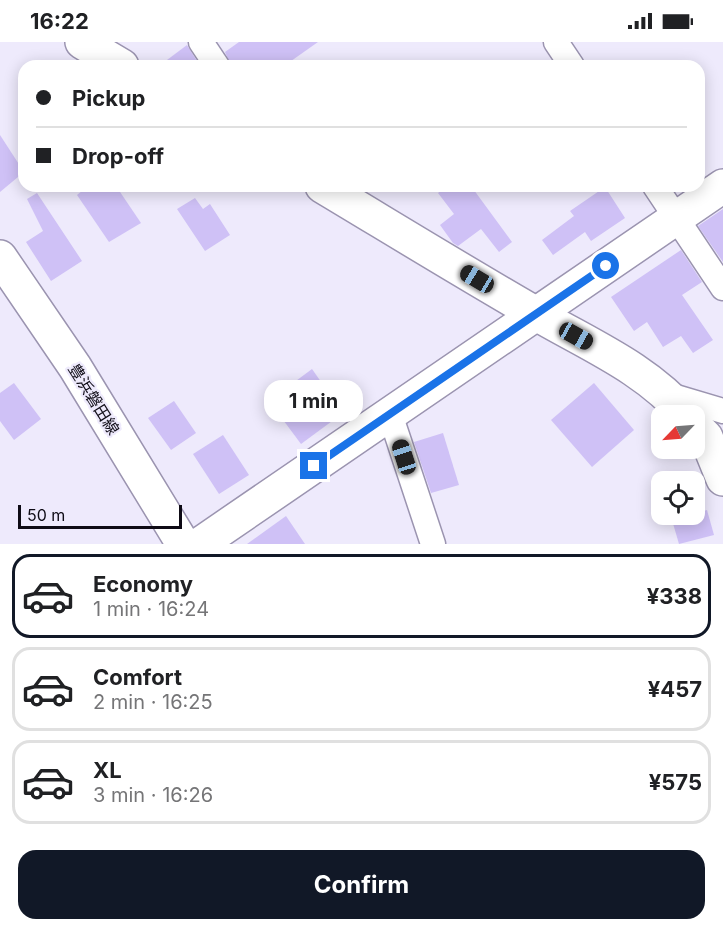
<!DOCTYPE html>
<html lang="en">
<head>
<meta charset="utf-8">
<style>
	:root { --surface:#fff; --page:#f2f2f2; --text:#202124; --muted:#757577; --line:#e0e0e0; --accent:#111827 }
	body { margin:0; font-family:Inter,"Noto Sans JP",sans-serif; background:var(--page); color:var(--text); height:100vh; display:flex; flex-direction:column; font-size:22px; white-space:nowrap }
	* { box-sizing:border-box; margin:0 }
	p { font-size:20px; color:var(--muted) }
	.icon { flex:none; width:33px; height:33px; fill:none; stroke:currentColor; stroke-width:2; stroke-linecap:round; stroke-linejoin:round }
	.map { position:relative; height:502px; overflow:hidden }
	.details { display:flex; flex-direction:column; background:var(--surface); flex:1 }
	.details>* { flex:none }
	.hud { position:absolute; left:18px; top:18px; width:687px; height:132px; border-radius:18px; box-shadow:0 3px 15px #0003; display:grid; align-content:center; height:132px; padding:0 18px; background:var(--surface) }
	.needle { width:39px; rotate:245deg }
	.fabs { position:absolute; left:651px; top:363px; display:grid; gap:12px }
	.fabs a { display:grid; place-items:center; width:54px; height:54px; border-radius:12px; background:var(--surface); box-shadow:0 3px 15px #0003; font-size:30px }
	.scale { position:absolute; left:18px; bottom:15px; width:164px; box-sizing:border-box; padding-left:6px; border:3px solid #0e0b15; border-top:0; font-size:16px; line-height:21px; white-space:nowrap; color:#0e0b15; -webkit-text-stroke:4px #eeeafc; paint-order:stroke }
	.end { position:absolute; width:27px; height:27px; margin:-14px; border:8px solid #1a73e8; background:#fff; box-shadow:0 0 0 3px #fff }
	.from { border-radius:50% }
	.bubble { position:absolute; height:42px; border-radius:18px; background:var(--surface); box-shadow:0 3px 15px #0003; font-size:20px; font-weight:700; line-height:42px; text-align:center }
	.car { position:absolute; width:18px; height:36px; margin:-18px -9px; border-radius:8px; box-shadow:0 0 4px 2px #0007; background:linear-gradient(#222 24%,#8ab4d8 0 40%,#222 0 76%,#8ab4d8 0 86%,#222 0) }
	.hud b { display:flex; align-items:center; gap:21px; height:57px; font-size:22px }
	.hud b+b { border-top:2px solid var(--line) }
	.hud i { width:15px; height:15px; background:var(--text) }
	ul { padding:10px 0 0; list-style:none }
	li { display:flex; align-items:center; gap:18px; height:84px; margin:0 12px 9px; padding:0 6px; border:3px solid var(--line); border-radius:18px }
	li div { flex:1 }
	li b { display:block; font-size:22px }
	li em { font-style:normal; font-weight:700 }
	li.active { border-color:var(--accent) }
	li>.icon { width:54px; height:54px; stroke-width:1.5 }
	.action { display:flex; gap:12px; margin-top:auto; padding:12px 18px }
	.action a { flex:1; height:69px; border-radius:18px; background:var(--accent); color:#fff; font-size:24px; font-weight:700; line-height:69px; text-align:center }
	.status { display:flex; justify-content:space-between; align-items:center; height:42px; padding:0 30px; background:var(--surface); direction:ltr }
	.status svg { height:16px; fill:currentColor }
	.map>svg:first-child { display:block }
	.building { fill:#cfc1f6 }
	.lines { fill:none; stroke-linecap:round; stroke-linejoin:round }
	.street-casing { stroke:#9b94b0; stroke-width:27 }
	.secondary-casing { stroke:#9b94b0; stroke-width:36 }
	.street { stroke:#fff; stroke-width:24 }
	.secondary { stroke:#fff; stroke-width:33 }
	.route { stroke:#1a73e8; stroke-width:8 }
	.labels { text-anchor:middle; stroke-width:4.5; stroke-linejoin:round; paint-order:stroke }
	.street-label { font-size:16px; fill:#0e0b15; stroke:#eeeafc }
</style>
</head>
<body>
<div class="status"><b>16:22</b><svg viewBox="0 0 49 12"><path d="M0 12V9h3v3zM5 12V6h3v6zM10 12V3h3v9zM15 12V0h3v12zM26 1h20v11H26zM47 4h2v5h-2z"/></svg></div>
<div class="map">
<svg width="723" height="502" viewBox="0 0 723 502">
	<rect width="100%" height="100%" fill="#eeeafc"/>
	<g class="building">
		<polygon points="239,0 318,0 284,24 231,24 225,10"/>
		<polygon points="187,3 200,24 159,24"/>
		<polygon points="0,93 24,130 0,150"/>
		<polygon points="88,144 116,144 141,181 109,200 77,153"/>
		<polygon points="447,144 471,144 512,200 499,210 481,187 458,204 453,201 440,183 454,172 438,151"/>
		<polygon points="605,145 625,176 591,199 585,190 553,213 542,198 574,174 570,169"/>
		<polygon points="37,151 82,219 51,239 26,200 43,189 27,157"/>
		<polygon points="195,156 203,167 210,162 230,193 205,209 177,167"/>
		<polygon points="723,167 723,220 698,184"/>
		<polygon points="681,208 702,240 682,253 713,298 693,311 681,294 663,305 647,280 634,289 611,255"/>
		<polygon points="312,327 343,371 301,402 269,359"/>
		<polygon points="14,341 41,377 14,398 0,379 0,351"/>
		<polygon points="594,341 634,388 592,425 551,378"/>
		<polygon points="174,359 196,391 171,408 148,376"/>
		<polygon points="443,391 459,443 431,451 414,400"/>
		<polygon points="223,393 249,433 219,452 193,412"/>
		<polygon points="707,468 714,493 679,502 672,478"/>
		<polygon points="286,474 305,502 247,502"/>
	</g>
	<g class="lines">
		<g class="street-casing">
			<g id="street">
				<polyline points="201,0 217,24"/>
				<polyline points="556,0 572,24"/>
				<polyline points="655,144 723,246"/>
				<polyline points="669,353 723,369"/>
				<polyline points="390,372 433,502"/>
			</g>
		</g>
		<g class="secondary-casing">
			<g id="secondary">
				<polyline points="82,0 122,24"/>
				<path d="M322,144c70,42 140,85 211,126 54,32 112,55 154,104"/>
				<polyline points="0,215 75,325 183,502"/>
				<polyline points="694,383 706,395 723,437"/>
				<polyline points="200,502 723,144"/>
			</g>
		</g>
		<use href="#street" class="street"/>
		<use href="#secondary" class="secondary"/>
	</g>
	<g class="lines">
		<polyline class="route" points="314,424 606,224"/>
	</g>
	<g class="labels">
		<g class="street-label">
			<text transform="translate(94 357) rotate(58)" y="6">豊浜磐田線</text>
		</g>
	</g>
</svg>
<div class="fabs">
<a><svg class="needle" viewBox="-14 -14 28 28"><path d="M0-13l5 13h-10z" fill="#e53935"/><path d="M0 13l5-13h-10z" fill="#757577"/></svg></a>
<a><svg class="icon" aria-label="locate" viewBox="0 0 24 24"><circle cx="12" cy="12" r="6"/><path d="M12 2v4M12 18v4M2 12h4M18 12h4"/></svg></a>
</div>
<div class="scale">50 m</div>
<i class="end from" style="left:606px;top:224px"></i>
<i class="end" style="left:314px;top:424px"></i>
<div class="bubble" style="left:264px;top:338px;width:99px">1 min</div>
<i class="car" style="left:477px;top:237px;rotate:301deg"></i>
<i class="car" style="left:576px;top:294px;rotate:119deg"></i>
<i class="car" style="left:404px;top:415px;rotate:342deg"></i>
<div class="hud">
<b><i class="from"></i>Pickup</b>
<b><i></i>Drop-off</b>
</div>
</div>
<section class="details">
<ul>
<li class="active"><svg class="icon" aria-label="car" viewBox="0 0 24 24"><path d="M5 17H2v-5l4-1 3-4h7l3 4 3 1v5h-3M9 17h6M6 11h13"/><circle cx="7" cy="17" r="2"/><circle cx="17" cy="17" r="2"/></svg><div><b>Economy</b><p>1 min · 16:24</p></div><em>¥338</em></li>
<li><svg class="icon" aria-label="car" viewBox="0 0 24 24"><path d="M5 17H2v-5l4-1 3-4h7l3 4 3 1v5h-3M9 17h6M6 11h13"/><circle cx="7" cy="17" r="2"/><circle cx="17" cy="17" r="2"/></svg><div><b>Comfort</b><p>2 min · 16:25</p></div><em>¥457</em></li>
<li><svg class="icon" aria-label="car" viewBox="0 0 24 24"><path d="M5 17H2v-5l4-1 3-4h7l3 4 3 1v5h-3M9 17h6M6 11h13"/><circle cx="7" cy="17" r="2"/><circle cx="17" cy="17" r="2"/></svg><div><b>XL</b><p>3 min · 16:26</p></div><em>¥575</em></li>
</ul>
<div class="action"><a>Confirm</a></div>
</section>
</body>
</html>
